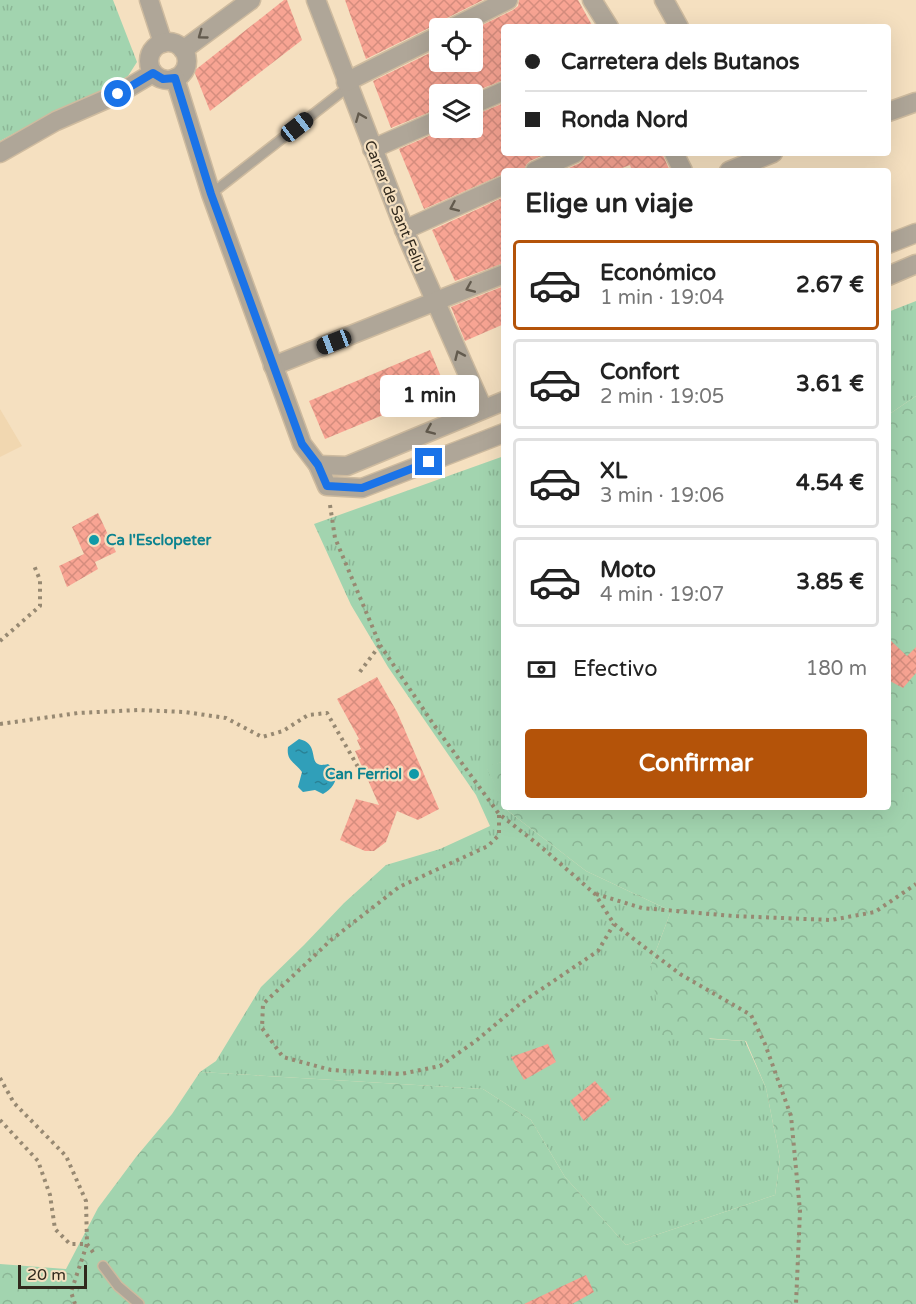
<!DOCTYPE html>
<html lang="es">
<head>
<meta charset="utf-8">
<style>
	:root { --surface:#fff; --page:#f6f6f6; --text:#222; --muted:#767676; --line:#e0e0e0; --accent:#b45309 }
	body { margin:0; font-family:"Varela Round",sans-serif; background:var(--page); color:var(--text); height:100vh; display:flex; flex-direction:column; font-size:22px; white-space:nowrap }
	* { box-sizing:border-box; margin:0 }
	p { font-size:20px; color:var(--muted) }
	.icon { flex:none; width:33px; height:33px; fill:none; stroke:currentColor; stroke-width:2; stroke-linecap:round; stroke-linejoin:round }
	.map { position:relative; flex:1; overflow:hidden }
	.side { position:absolute; left:501px; top:168px; width:390px; height:642px; display:flex; flex-direction:column; background:var(--surface); border-radius:6px; box-shadow:0 6px 24px #0002 }
	.side>* { flex:none }
	.guide { position:absolute; left:501px; top:24px; width:390px; height:132px; border-radius:6px; box-shadow:0 6px 24px #0002; display:grid; align-content:center; height:132px; padding:0 24px; background:var(--surface) }
	.fabs { position:absolute; left:429px; top:18px; display:grid; gap:12px }
	.fabs a { display:grid; place-items:center; width:54px; height:54px; border-radius:6px; background:var(--surface); box-shadow:0 6px 24px #0002; font-size:30px }
	.scale { position:absolute; left:18px; bottom:15px; width:69px; box-sizing:border-box; padding-left:6px; border:3px solid #31291d; border-top:0; font-size:16px; line-height:21px; white-space:nowrap; color:#31291d; -webkit-text-stroke:4px #f5e0c0; paint-order:stroke }
	.end { position:absolute; width:27px; height:27px; margin:-14px; border:8px solid #1a73e8; background:#fff; box-shadow:0 0 0 3px #fff }
	.from { border-radius:50% }
	.bubble { position:absolute; height:42px; border-radius:6px; background:var(--surface); box-shadow:0 6px 24px #0002; font-size:20px; font-weight:700; line-height:42px; text-align:center }
	.car { position:absolute; width:18px; height:36px; margin:-18px -9px; border-radius:8px; box-shadow:0 0 4px 2px #0007; background:linear-gradient(#222 24%,#8ab4d8 0 40%,#222 0 76%,#8ab4d8 0 86%,#222 0) }
	.guide b { display:flex; align-items:center; gap:21px; height:57px; font-size:22px }
	.guide b+b { border-top:2px solid var(--line) }
	.guide i { width:15px; height:15px; background:var(--text) }
	ul { padding:0; list-style:none }
	li { display:flex; align-items:center; gap:18px; height:90px; margin:0 12px 9px; padding:0 12px; border:3px solid var(--line); border-radius:6px }
	li div { flex:1 }
	li b { display:block; font-size:22px }
	li em { font-style:normal; font-weight:700 }
	li.active { border-color:var(--accent) }
	li>.icon { width:54px; height:54px; stroke-width:1.5 }
	h2 { padding:0 24px; font-size:27px; line-height:72px }
	.pay { display:flex; align-items:center; gap:15px; height:66px; padding:0 24px; font-size:22px }
	.pay p { margin-inline-start:auto }
	.primary-button { display:flex; gap:12px; margin-top:auto; padding:12px 24px }
	.primary-button a { flex:1; height:69px; border-radius:6px; background:var(--accent); color:#fff; font-size:24px; font-weight:700; line-height:69px; text-align:center }
	.map>svg:first-child { display:block }
	.built { fill:#f1d7b0 }
	.grass { fill:url(#grass-tufts) }
	.forest { fill:url(#forest-crowns) }
	.water { fill:url(#water-ripples) }
	.building { fill:url(#building-cross-hatch) }
	.lines { fill:none; stroke-linecap:round; stroke-linejoin:round }
	.service-casing { stroke:#cebb9f; stroke-width:12 }
	.minor-casing { stroke:#cebb9f; stroke-width:21 }
	.tertiary-casing { stroke:#cebb9f; stroke-width:21 }
	.path { stroke:#978972; stroke-width:4; stroke-dasharray:3 4.5; stroke-linecap:butt }
	.service { stroke:#afa698; stroke-width:9 }
	.minor { stroke:#afa698; stroke-width:18 }
	.tertiary { stroke:#afa698; stroke-width:18 }
	.oneway { stroke:#635b4e }
	.route { stroke:#1a73e8; stroke-width:8 }
	.culture-dot { fill:#0f9aa8; stroke:#f5e0c0; stroke-width:2 }
	.labels { text-anchor:middle; stroke-width:4.5; stroke-linejoin:round; paint-order:stroke }
	.street-label { font-size:15px; fill:#31291d; stroke:#f5e0c0 }
	.culture-label { font-size:15px; font-weight:bold; fill:#0d838f; stroke:#f5e0c0; text-anchor:start }
</style>
</head>
<body>
<div class="map">
<svg width="916" height="1304" viewBox="0 0 916 1304">
	<defs>
		<pattern id="grass-tufts" width="24" height="20" patternUnits="userSpaceOnUse" patternTransform="scale(1.5)"><rect width="24" height="20" fill="#a2d4af"/><path d="M3 7l-1-3M5 7V3M7 7l1-3M15 17l-1-3M17 17v-4M19 17l1-3" fill="none" stroke="#8cb696"/></pattern>
		<pattern id="forest-crowns" width="20" height="18" patternUnits="userSpaceOnUse" patternTransform="scale(1.5)"><rect width="20" height="18" fill="#a2d4af"/><path d="M2 6a3 3 0 1 1 6 0M12 15a3 3 0 1 1 6 0" fill="none" stroke="#8cb696"/></pattern>
		<pattern id="water-ripples" width="26" height="14" patternUnits="userSpaceOnUse" patternTransform="scale(1.5)"><rect width="26" height="14" fill="#309fb9"/><path d="M2 4q2-2 4 0t4 0M15 11q2-2 4 0t4 0" fill="none" stroke="#298296"/></pattern>
		<pattern id="building-cross-hatch" width="8" height="8" patternUnits="userSpaceOnUse" patternTransform="scale(1.5)"><rect width="8" height="8" fill="#f8a493"/><path d="M0 0l8 8M0 8l8-8" fill="none" stroke="#d58d7e"/></pattern>
	</defs>
	<rect width="100%" height="100%" fill="#f5e0c0"/>
	<polygon class="built" points="0,409 22,446 0,457"/>
	<g class="grass">
		<polygon points="0,0 113,0 137,62 128,76 105,90 24,128 0,141"/>
		<polygon points="916,301 916,396 888,415 888,312"/>
		<polygon points="504,456 504,761 487,768 508,811 586,871 671,911 651,964 710,1039 745,1041 766,1088 780,1159 775,1195 626,1245 565,1177 531,1120 483,1089 200,1072 216,1061 261,987 304,945 344,903 386,865 440,849 490,826 476,795 388,667 351,605 314,524"/>
	</g>
	<g class="forest">
		<polygon points="916,396 916,1304 0,1304 0,1264 66,1269 98,1208 136,1157 172,1114 200,1072 483,1089 531,1120 565,1177 626,1245 775,1195 780,1159 766,1088 746,1041 661,1035 651,964 671,911 586,871 508,811 506,807 888,807 888,415"/>
		<polygon points="504,761 504,804 486,767"/>
	</g>
	<path class="water" d="M299,739c24,5 5,31 29,25l9,8c-1,11 -5,17 -14,22l-8,-4 -12,2 -5,-5 4,-15c-7,-10 -16,-11 -14,-25z"/>
	<g class="building">
		<polygon points="284,0 287,0 302,40 210,111 194,71"/>
		<polygon points="345,0 483,0 447,18 442,24 435,25 366,59"/>
		<polygon points="519,0 578,0 593,27 504,27 504,80 468,94 440,94 440,108 391,128 373,81 440,48 440,62 472,62 472,30 513,10 518,6"/>
		<polygon points="504,103 504,153 548,153 530,161 526,165 524,171 504,171 504,174 424,209 399,149 447,128 472,128 472,116"/>
		<polygon points="586,153 662,153 670,171 632,171 630,165 614,171 562,171 580,163 584,159"/>
		<polygon points="504,197 504,263 455,281 432,230"/>
		<polygon points="504,286 504,324 465,341 451,307"/>
		<polygon points="430,350 446,389 325,439 309,401"/>
		<polygon points="98,513 116,552 95,562 98,569 67,587 59,566 84,554 72,527"/>
		<polygon points="888,638 907,656 916,647 916,673 903,688 888,680"/>
		<polygon points="377,677 397,712 439,809 418,820 397,811 386,842 374,851 365,851 340,840 356,799 379,805 355,751 361,749 357,740 359,739 337,699"/>
		<polygon points="548,1044 556,1062 524,1080 511,1057"/>
		<polygon points="595,1081 611,1099 584,1121 570,1101"/>
		<polygon points="586,1275 594,1292 572,1304 524,1304"/>
	</g>
	<g class="lines">
		<g class="service-casing">
			<g id="service">
				<polyline points="211,194 348,87"/>
				<polyline points="103,1266 118,1286 139,1304"/>
			</g>
		</g>
		<g class="minor-casing">
			<g id="minor">
				<polyline points="316,0 408,239 483,409"/>
				<polyline points="592,0 609,27"/>
				<polyline points="664,0 679,27"/>
				<polyline points="452,28 508,0"/>
				<polyline points="183,50 251,0"/>
				<polyline points="346,82 440,35"/>
				<polyline points="472,105 504,91"/>
				<polyline points="888,112 916,102"/>
				<polyline points="372,149 440,119"/>
				<polyline points="0,153 56,121 118,94 153,73"/>
				<polyline points="674,153 683,171"/>
				<polyline points="535,171 575,153"/>
				<polyline points="729,171 773,153"/>
				<polyline points="404,230 504,185"/>
				<polyline points="273,366 504,274"/>
			</g>
		</g>
		<g class="tertiary-casing">
			<g id="tertiary">
				<polyline points="149,0 163,43"/>
				<circle cx="168" cy="61" r="19"/>
				<polyline points="175,78 211,194 302,444 318,465 327,486 362,488 504,433"/>
				<polyline points="888,244 916,233"/>
				<polyline points="888,276 916,264"/>
				<polyline points="318,465 347,466 504,401"/>
			</g>
		</g>
		<g class="path">
			<polyline points="330,505 335,538 380,645 359,673"/>
			<polyline points="0,641 40,606 40,580 33,563"/>
			<polyline points="380,645 434,725 499,814 539,845 595,894 614,924 680,974 751,1015 765,1044 791,1116 800,1211 796,1304"/>
			<polyline points="0,724 78,713 138,710 185,712 226,718 262,737 283,731 308,715 327,713 358,767"/>
			<polyline points="499,815 499,835 488,846 399,887 331,940 263,1004 262,1028 283,1057 331,1070 401,1074 440,1066 477,1040 521,1003 598,951 614,924"/>
			<polyline points="596,894 642,908 733,916 831,920 875,912 916,884"/>
			<polyline points="0,1078 14,1103 66,1156 86,1201 87,1244 95,1255"/>
			<polyline points="0,1120 38,1161 50,1195 55,1229 70,1244 87,1244 71,1292 75,1304"/>
		</g>
		<use href="#service" class="service"/>
		<use href="#minor" class="minor"/>
		<use href="#tertiary" class="tertiary"/>
	</g>
	<defs><path id="oneway-chevron" d="M-2-3.5L2.5 0L-2 3.5" fill="none" stroke-width="1.6" stroke-linecap="round" stroke-linejoin="round" transform="scale(1.5)"/></defs>
	<g class="oneway">
		<use href="#oneway-chevron" transform="translate(202 35) rotate(144)"/>
		<use href="#oneway-chevron" transform="translate(360 117) rotate(-112)"/>
		<use href="#oneway-chevron" transform="translate(454 207) rotate(156)"/>
		<use href="#oneway-chevron" transform="translate(470 288) rotate(157)"/>
		<use href="#oneway-chevron" transform="translate(459 355) rotate(-114)"/>
		<use href="#oneway-chevron" transform="translate(430 430) rotate(157)"/>
	</g>
	<g class="lines">
		<polyline class="route" points="118,94 153,73 163,79 175,78 211,194 302,444 318,465 327,486 362,488 429,462"/>
	</g>
	<g class="culture-dot">
		<circle cx="94" cy="540" r="6"/>
		<circle cx="414" cy="774" r="6"/>
	</g>
	<g class="labels">
		<g class="street-label">
			<text transform="translate(395 206) rotate(68)" y="5">Carrer de Sant Feliu</text>
		</g>
		<g class="culture-label">
			<text x="106" y="545">Ca l'Esclopeter</text>
			<text x="402" y="779" text-anchor="end">Can Ferriol</text>
		</g>
	</g>
</svg>
<div class="fabs">
<a><svg class="icon" aria-label="locate" viewBox="0 0 24 24"><circle cx="12" cy="12" r="6"/><path d="M12 2v4M12 18v4M2 12h4M18 12h4"/></svg></a>
<a><svg class="icon" aria-label="layers" viewBox="0 0 24 24"><path d="M12 4l9 5-9 5-9-5zM3 14l9 5 9-5"/></svg></a>
</div>
<div class="scale">20 m</div>
<i class="end from" style="left:118px;top:94px"></i>
<i class="end" style="left:429px;top:462px"></i>
<div class="bubble" style="left:380px;top:375px;width:99px">1 min</div>
<i class="car" style="left:297px;top:127px;rotate:52deg"></i>
<i class="car" style="left:334px;top:342px;rotate:249deg"></i>
<div class="guide">
<b><i class="from"></i>Carretera dels Butanos</b>
<b><i></i>Ronda Nord</b>
</div>
<section class="side">
<h2>Elige un viaje</h2>
<ul>
<li class="active"><svg class="icon" aria-label="car" viewBox="0 0 24 24"><path d="M5 17H2v-5l4-1 3-4h7l3 4 3 1v5h-3M9 17h6M6 11h13"/><circle cx="7" cy="17" r="2"/><circle cx="17" cy="17" r="2"/></svg><div><b>Económico</b><p>1 min · 19:04</p></div><em>2.67 €</em></li>
<li><svg class="icon" aria-label="car" viewBox="0 0 24 24"><path d="M5 17H2v-5l4-1 3-4h7l3 4 3 1v5h-3M9 17h6M6 11h13"/><circle cx="7" cy="17" r="2"/><circle cx="17" cy="17" r="2"/></svg><div><b>Confort</b><p>2 min · 19:05</p></div><em>3.61 €</em></li>
<li><svg class="icon" aria-label="car" viewBox="0 0 24 24"><path d="M5 17H2v-5l4-1 3-4h7l3 4 3 1v5h-3M9 17h6M6 11h13"/><circle cx="7" cy="17" r="2"/><circle cx="17" cy="17" r="2"/></svg><div><b>XL</b><p>3 min · 19:06</p></div><em>4.54 €</em></li>
<li><svg class="icon" aria-label="car" viewBox="0 0 24 24"><path d="M5 17H2v-5l4-1 3-4h7l3 4 3 1v5h-3M9 17h6M6 11h13"/><circle cx="7" cy="17" r="2"/><circle cx="17" cy="17" r="2"/></svg><div><b>Moto</b><p>4 min · 19:07</p></div><em>3.85 €</em></li>
</ul>
<div class="pay"><svg class="icon" aria-label="cash" viewBox="0 0 24 24"><path d="M3 7h18v10H3z"/><circle cx="12" cy="12" r="2"/></svg>Efectivo<p>180 m</p></div>
<div class="primary-button"><a>Confirmar</a></div>
</section>
</div>
</body>
</html>
